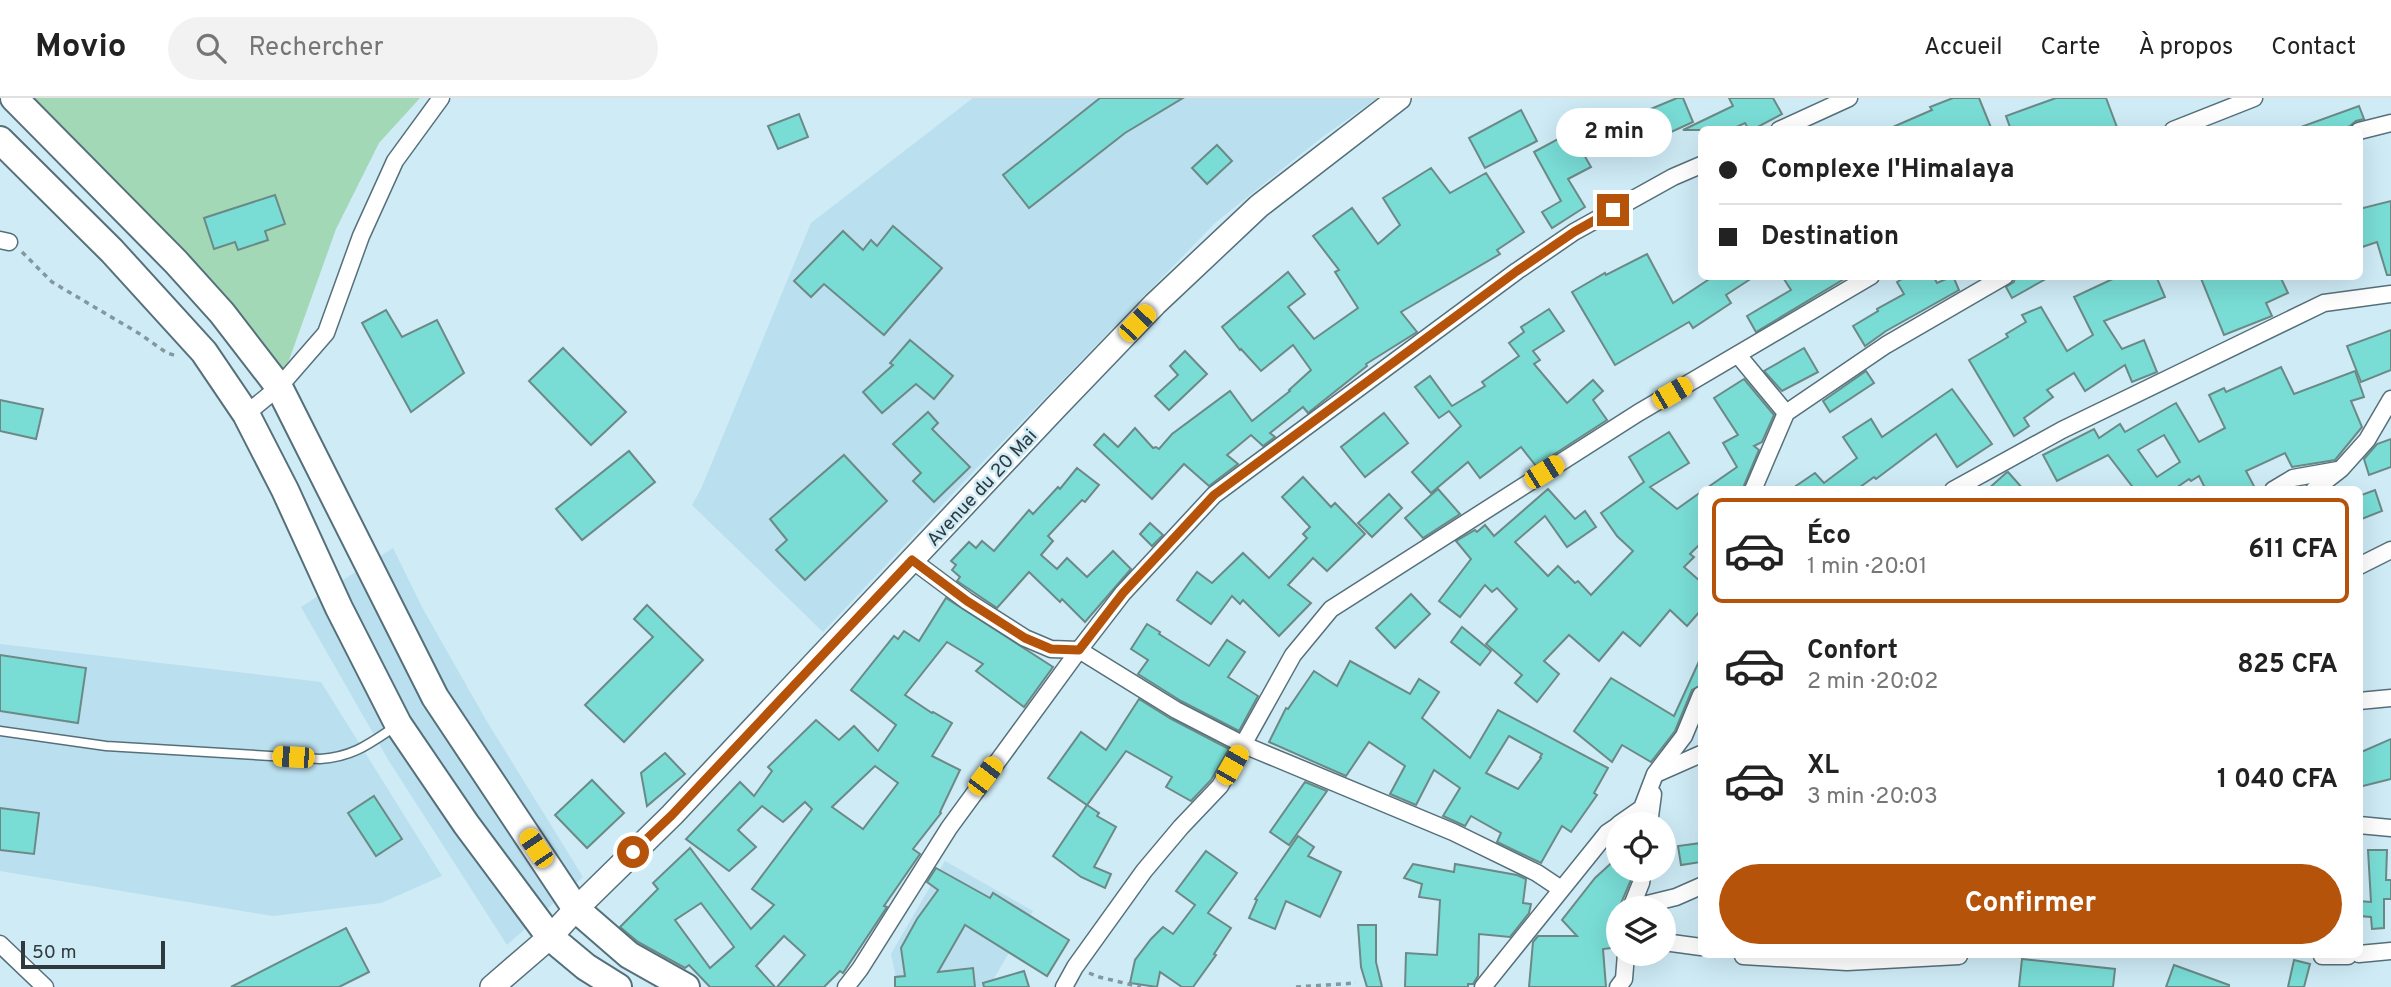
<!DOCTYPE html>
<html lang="fr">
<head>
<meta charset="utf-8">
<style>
	:root { --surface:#fff; --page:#f2f2f2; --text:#222; --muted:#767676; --line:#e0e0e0; --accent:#b45309 }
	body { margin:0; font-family:Overpass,sans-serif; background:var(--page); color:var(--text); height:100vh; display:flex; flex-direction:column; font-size:26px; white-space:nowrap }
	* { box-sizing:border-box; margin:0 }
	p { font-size:23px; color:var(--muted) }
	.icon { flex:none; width:38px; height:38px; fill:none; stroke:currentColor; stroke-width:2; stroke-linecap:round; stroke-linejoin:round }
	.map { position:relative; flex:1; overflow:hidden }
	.side { position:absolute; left:1698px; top:388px; width:665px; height:472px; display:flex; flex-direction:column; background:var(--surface); border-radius:10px; box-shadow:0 7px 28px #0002 }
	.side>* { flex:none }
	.banner { position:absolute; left:1698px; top:28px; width:665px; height:154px; border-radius:10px; box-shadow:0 7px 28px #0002; display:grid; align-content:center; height:154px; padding:0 21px; background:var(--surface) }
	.tools { position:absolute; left:1606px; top:714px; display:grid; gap:14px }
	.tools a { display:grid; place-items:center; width:70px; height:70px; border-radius:50%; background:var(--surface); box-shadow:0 7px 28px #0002; font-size:35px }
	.scale { position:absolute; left:21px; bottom:18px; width:144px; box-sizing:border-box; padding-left:7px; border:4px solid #2f3a3f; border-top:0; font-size:19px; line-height:24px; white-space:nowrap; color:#2f3a3f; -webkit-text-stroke:5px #ceebf6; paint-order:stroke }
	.end { position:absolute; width:32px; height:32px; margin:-16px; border:9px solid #b45309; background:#fff; box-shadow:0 0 0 4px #fff }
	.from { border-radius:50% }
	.bubble { position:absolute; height:49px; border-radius:24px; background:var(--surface); box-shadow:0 7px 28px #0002; font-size:23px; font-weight:700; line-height:49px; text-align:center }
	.car { position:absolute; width:21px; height:42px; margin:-21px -10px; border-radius:9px; box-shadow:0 0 5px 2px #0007; background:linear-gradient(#f5c518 24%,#345 0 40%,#f5c518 0 76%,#345 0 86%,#f5c518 0) }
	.banner b { display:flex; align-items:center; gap:24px; height:66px; font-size:26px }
	.banner b+b { border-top:2px solid var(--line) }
	.banner i { width:18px; height:18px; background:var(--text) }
	ul { padding:12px 0 0; list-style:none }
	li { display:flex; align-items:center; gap:21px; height:105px; margin:0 14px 10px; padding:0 7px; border:4px solid transparent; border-radius:10px }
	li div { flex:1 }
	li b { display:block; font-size:26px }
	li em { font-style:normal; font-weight:700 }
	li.selected { border-color:var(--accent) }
	li>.icon { width:63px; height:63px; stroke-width:1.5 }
	.button { display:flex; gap:14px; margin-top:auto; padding:14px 21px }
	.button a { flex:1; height:80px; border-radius:42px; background:var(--accent); color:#fff; font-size:28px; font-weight:700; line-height:80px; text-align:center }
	header { display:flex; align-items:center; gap:42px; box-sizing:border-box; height:98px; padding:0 35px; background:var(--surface); border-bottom:2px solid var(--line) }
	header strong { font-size:33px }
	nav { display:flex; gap:38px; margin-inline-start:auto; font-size:24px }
	.search { width:490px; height:63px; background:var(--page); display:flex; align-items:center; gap:18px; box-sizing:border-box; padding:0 24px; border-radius:38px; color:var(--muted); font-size:26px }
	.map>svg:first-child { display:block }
	.built { fill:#badfee }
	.green { fill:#a2d8b5 }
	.building { fill:#79ddd6; stroke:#6b8986; stroke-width:2; fill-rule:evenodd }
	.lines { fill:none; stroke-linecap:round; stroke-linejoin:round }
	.service-casing { stroke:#56707a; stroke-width:11 }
	.minor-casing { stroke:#56707a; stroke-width:19 }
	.secondary-casing { stroke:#56707a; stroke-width:26 }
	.primary-casing { stroke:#56707a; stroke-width:30 }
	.path { stroke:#83979f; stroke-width:3.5; stroke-dasharray:5 5; stroke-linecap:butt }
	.service { stroke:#fff; stroke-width:8 }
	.minor { stroke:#fff; stroke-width:16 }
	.secondary { stroke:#fff; stroke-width:23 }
	.primary { stroke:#fff; stroke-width:26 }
	.route { stroke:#b45309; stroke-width:9 }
	.labels { text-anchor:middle; stroke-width:5; stroke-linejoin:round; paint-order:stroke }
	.street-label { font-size:19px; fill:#2f3a3f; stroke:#ceebf6 }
</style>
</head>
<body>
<header>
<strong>Movio</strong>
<div class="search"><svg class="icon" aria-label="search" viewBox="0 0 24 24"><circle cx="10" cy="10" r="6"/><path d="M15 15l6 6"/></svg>Rechercher</div>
<nav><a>Accueil</a><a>Carte</a><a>À propos</a><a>Contact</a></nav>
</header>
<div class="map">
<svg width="2391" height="889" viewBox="0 0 2391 889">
	<rect width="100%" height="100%" fill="#ceebf6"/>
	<g class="built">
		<polygon points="973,0 1377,0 1321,40 1215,125 976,371 823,534 692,407 701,391 811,125"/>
		<polygon points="393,450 423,511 486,622 583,779 507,847 389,663 301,509"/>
		<polygon points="0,546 321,584 442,778 381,805 273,818 0,773"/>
		<polygon points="945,763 1033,813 989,889 898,889 891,856"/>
	</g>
	<polygon class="green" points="29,0 420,0 379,45 336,131 283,279 189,164 106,74"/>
	<g class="building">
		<polygon points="1100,0 1183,0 1125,35 1029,110 1003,77"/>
		<polygon points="1677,0 1683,0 1693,24 1634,51 1621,27 1646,13"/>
		<polygon points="1729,0 1773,0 1782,16 1752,32 1749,32 1745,25 1730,32 1683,32 1733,8"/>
		<polygon points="1953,0 1979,0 1992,32 1886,32 1932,12 1930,9"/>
		<polygon points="2056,0 2106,0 2118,32 2011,32 2006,18"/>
		<polygon points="2359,8 2364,21 2356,23 2350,28 2341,32 2299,32 2298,30"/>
		<polygon points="1521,12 1537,43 1485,70 1469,40"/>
		<polygon points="799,16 808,39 778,51 768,28"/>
		<polygon points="1571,34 1591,69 1568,81 1585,109 1552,130 1542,114 1561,103 1534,54"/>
		<polygon points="1217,47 1232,63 1207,86 1192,70"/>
		<polygon points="1431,70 1450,95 1486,75 1524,134 1497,152 1500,156 1401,214 1417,234 1366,266 1367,268 1308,315 1303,309 1270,335 1275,339 1263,348 1251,337 1227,357 1238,366 1209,388 1184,366 1152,401 1094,347 1104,336 1118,349 1135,330 1153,350 1156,349 1159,351 1172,336 1230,293 1252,323 1290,293 1289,292 1311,272 1293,247 1261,273 1241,251 1240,252 1222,229 1288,174 1305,196 1288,209 1314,241 1358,210 1335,174 1339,172 1313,138 1352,110 1378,146 1400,127 1383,100"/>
		<polygon points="275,97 285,126 265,133 268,142 238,152 235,144 214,151 204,120"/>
		<polygon points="2391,103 2391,177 2387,177 2377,144 2359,150 2359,111"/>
		<polygon points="893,128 942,170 884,237 824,186 811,199 794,183 843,133 863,152 871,142 877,148"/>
		<polygon points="1647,156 1673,205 1714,178 1755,178 1726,197 1731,205 1693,230 1689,224 1615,267 1572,194 1605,175 1606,177"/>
		<polygon points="1782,178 1849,178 1756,234 1747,218 1791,192"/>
		<polygon points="1907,178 1933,178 1937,185 1953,178 1959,192 1886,233 1865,248 1853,228 1878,213 1877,211 1904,196 1897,184"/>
		<polygon points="2015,178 2051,178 2012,200 2006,189 2014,184"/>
		<polygon points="2119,178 2156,178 2165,199 2104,223 2122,251 2144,242 2157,274 2132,284 2125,267 2085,293 2074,275 2047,292 2053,299 2024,320 2029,328 2014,338 1969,262 2008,239 2006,236 2026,224 2022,217 2041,209 2067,253 2093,237 2074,199"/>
		<polygon points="2200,178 2280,178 2288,195 2266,205 2272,218 2224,237"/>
		<polygon points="1549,211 1564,233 1533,253 1540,262 1534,266 1567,305 1593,282 1603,293 1593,302 1607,322 1536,368 1521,349 1480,380 1468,364 1431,395 1412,374 1461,328 1449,313 1439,320 1415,289 1430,278 1452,308 1485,288 1482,284 1519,258 1509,245 1524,234 1521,229"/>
		<polygon points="386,212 402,239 437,222 464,275 411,314 362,225"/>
		<polygon points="2391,232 2391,272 2361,284 2347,248"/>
		<polygon points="910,242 953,278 934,301 916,286 882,315 863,294 893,267 890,265"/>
		<polygon points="563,250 626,314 591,347 529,283"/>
		<polygon points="1804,250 1818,274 1782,293 1764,273"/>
		<polygon points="1185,253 1207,276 1169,312 1155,298 1178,277 1170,268"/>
		<path d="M2281,269l13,27 61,-23 9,26 -13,4 11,26 -27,33 -43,7 -7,-14 -39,18 10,19h-50l-7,-14 -8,5 -2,-2 -16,11h-38l-27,-35 -51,26 -14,-26 51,-26 5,9 21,-14 5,8 51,-29 23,39 26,-14 -16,-33 15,-7 2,4zM2164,337l16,27 -23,15 -19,-27z"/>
		<polygon points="1866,273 1874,285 1830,314 1823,303"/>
		<polygon points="1744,281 1774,317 1762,344 1754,348 1759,352 1743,390 1740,392 1704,392 1737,369 1723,345 1738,337 1714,300"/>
		<polygon points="1952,291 1992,346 1957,369 1936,336 1876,381 1874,379 1856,392 1790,392 1815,375 1824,385 1857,360 1843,339 1871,321 1882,339"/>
		<polygon points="0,302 43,311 36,341 0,333"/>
		<polygon points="928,314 938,325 932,331 970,369 934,404 913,383 921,375 893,346"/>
		<polygon points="1384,315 1408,345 1365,379 1341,349"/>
		<polygon points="1669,334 1689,365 1650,389 1677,411 1701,394 1701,445 1690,456 1694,459 1684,469 1701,484 1701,512 1687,528 1670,512 1640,548 1623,534 1599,563 1569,537 1544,563 1559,576 1537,604 1515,585 1522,577 1486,546 1517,511 1497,490 1492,494 1485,487 1460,519 1439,503 1471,461 1456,443 1475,432 1477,434 1485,427 1494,438 1548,391 1575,421 1585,413 1596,429 1567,449 1545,418 1515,444 1548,478 1558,468 1575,485 1578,483 1591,497 1633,453 1617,438 1601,415 1644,384 1629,359"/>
		<polygon points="2391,341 2391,369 2369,377 2364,361 2377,346"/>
		<polygon points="629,353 655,384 582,442 556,411"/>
		<polygon points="844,357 887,403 805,482 776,452 787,442 770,421"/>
		<polygon points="1077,370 1099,387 1085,404 1082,402 1048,438 1053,443 1041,457 1057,471 1067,460 1087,479 1113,453 1131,471 1085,524 1062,501 1060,504 1029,474 997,510 957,483 960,479 952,472 956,467 951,463 969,444 976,450 982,443 994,453 1029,412 1033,416 1058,389 1060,391"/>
		<polygon points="2008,374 2024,392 1987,392 2006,375"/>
		<polygon points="1303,379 1331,409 1335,405 1365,436 1327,473 1313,460 1288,487 1311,505 1279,538 1243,502 1240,506 1232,498 1211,526 1177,502 1197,474 1212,485 1243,455 1269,480 1307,440 1303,436 1310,429 1282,399"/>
		<polygon points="1438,391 1460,416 1423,440 1405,420"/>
		<polygon points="2375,392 2382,413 2359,422 2359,398"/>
		<polygon points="1389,396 1402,410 1372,439 1358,425"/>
		<polygon points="1150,425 1163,437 1152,448 1140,436"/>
		<polygon points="1411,496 1430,516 1395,550 1376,530"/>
		<path d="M946,500l107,69 -29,40 -48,-36 7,-7 -36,-22 -42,53 27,18 1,-1 19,11 -20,33 28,14 -20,42 1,1 -28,36 7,5 -36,52 3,1 -44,66 -3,-2 -16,16h-47l28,-32 -21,-19 -28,30 19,21h-65l-21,-22 -4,3 -47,-26 -18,-15 38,-38 -5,-6 37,-35 61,81 23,-24 -22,-16 60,-80 -7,-7 -22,20 -21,-16 -24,24 18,17 -27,24 -43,-32 54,-57 14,14 18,-25 -4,-4 48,-47 23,20 15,-14 24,25 18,-26 -45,-35 43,-54 4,3 6,-8 15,10zM875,668l23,17 -35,46 -31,-22zM701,805l33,44 -24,21 -35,-48z"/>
		<polygon points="647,507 703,562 624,644 585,607 653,539 634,521"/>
		<polygon points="1147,526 1160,534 1159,536 1209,568 1227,542 1245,554 1228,579 1258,598 1239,633 1181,603 1138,576 1148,562 1131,551"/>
		<polygon points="1462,529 1491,553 1480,567 1451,544"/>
		<polygon points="0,557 86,570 78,625 0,613"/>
		<polygon points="1701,559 1701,587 1692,592 1675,633 1651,664 1622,647 1612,664 1574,633 1611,580 1674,618"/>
		<path d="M1350,563l60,33 9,-15 20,13 -17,26 48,40 28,-48 110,58 -14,25 3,2 -26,37 -9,-6 -21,37 -44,-21 4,-9 -30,-17 -6,10 -22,-10 17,-28 -26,-18 -18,35 -26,-11 15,-28 -36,-24 -23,34 -77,-34 17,-34 2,1 26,-38 23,15zM1509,638l33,18 -2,3 1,1 -23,31 -32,-16z"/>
		<polygon points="1139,601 1171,621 1229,651 1211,682 1191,703 1166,689 1172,679 1126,653 1087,707 1048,680 1081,634 1106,652"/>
		<polygon points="2391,641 2391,681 2359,689 2359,655"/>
		<polygon points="665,655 685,676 647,708 641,675"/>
		<polygon points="592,682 624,715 587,750 555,717"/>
		<polygon points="1305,684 1327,693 1289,747 1270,734"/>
		<polygon points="374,698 402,741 376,758 348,715"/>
		<polygon points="1087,707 1099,715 1097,718 1116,729 1094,769 1111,776 1105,790 1081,779 1053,758"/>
		<polygon points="0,710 39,715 34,756 0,752"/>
		<polygon points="1298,738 1314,749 1308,758 1341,774 1320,819 1286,803 1275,831 1249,820 1257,802 1255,801"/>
		<polygon points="1701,745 1701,764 1681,767 1678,748"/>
		<polygon points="2368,752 2387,752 2386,782 2391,782 2391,801 2384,801 2384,830 2372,831 2371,819 2359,818 2359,803 2371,804"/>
		<polygon points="1206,753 1237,775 1208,815 1231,830 1214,856 1216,857 1193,889 1182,889 1160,874 1157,889 1130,885 1135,862 1151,841 1163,829 1173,836 1195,807 1176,793"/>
		<polygon points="1619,758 1619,772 1632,772 1631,782 1619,810 1619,849 1603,851 1606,889 1529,889 1533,844 1538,838 1577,838 1562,822 1595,780"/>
		<polygon points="1413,766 1454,774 1455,766 1517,777 1526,781 1523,805 1531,806 1529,815 1510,839 1479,836 1478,878 1473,886 1468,886 1468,889 1405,889 1406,855 1437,857 1440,802 1419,799 1422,786 1404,780"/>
		<polygon points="936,770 990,800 993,795 1069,842 1047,878 965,827 938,874 973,870 975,889 895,889 895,879 905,878 901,850 917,821 938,792 927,784"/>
		<polygon points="1358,827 1376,827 1376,864 1382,889 1367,889 1361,869"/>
		<polygon points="346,830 369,874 339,889 231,889"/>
		<polygon points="2022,861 2115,871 2113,889 2019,889"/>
		<polygon points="2294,862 2310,866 2304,889 2288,889"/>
		<polygon points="2174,867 2229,887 2229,889 2166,889"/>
		<polygon points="1024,873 1029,889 984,889 983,885"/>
	</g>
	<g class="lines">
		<g class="service-casing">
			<path id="service" d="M0,633l106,15 214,13c33,-2 49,-15 76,-33"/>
		</g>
		<g class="minor-casing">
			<g id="minor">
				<polyline points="1779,32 1849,0"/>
				<polyline points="2173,32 2254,0"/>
				<polyline points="2359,33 2391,25"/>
				<polyline points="0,142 9,144"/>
				<polyline points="1738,257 1786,315"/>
				<polyline points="246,316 279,289 326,235 361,138 395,63 441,0"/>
				<polyline points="1753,392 1786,315 1886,247 2005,178"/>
				<polyline points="1953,392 2062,332 2324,205 2391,196"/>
				<polyline points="2273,392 2293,380 2338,372"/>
				<polyline points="2314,392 2341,371 2367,342 2391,301"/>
				<polyline points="912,462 967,503 1025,540 1051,551 1079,552 1176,612 1244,647 1453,734 1537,775 1561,791"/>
				<polyline points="2359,468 2391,452"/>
				<polyline points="2359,603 2391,600"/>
				<polyline points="1658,675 1701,656"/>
				<polyline points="1619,726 1642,710 1655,676 1684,638 1701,597"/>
				<polyline points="1649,726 1653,696"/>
				<polyline points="2359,727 2391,730"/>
				<polyline points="1631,810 1676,799 1701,788"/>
				<polyline points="1631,810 1641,785 1643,772"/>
				<polyline points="1664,844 1701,849"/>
				<polyline points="0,846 45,889"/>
				<polyline points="2359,856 2391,853"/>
				<polyline points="1743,858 1847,864 1959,858"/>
				<polyline points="2322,858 2348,858"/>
				<polyline points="846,889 860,871 949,730 1079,552 1123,495 1214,397 1517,173 1574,134 1673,79 1701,67"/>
				<polyline points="1064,889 1075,869 1144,773 1181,729 1220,688 1293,557 1331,511 1638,315 1871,178"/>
				<polyline points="1483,889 1607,735 1619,727"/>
				<polyline points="1618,889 1624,881 1626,856"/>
			</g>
		</g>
		<g class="secondary-casing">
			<polyline id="secondary" points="492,889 550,839 576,811 672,717 1055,310 1155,206 1259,108 1399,0"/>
		</g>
		<g class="primary-casing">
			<g id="primary">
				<polyline points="14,0 176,164 222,215 279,289 435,599 576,811 629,857 686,889"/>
				<polyline points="0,42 112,153 204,254 246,316 285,392 339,510 398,626 466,726 550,839 586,869 618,889"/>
			</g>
		</g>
		<g class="path">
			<polyline points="22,154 52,184 140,236 167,255 177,258"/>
			<polyline points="1089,875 1099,879 1141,889"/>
			<polyline points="1296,889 1356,885"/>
		</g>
		<use href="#service" class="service"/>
		<use href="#minor" class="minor"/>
		<use href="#secondary" class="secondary"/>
		<use href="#primary" class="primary"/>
	</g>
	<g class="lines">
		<polyline class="route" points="633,754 672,717 912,462 967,503 1025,540 1051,551 1079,552 1123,495 1214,397 1517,173 1574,134 1613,112"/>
	</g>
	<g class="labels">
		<g class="street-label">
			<text transform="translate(981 389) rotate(-47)" y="7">Avenue du 20 Mai</text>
		</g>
	</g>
</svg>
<div class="tools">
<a><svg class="icon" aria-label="locate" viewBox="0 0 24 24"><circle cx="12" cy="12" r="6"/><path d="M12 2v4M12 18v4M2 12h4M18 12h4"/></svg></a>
<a><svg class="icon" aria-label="layers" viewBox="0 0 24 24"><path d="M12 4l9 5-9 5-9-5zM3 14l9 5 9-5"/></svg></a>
</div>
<div class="scale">50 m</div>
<i class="end from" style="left:633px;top:754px"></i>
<i class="end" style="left:1613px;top:112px"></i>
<div class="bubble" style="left:1556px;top:10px;width:116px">2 min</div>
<i class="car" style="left:1137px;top:225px;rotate:44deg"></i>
<i class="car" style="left:1672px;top:295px;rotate:60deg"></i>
<i class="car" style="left:1544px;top:374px;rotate:58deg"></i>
<i class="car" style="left:293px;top:659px;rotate:273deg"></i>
<i class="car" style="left:1232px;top:667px;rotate:30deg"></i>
<i class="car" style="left:985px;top:678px;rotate:37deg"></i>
<i class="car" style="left:536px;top:750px;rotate:326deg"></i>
<div class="banner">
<b><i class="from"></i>Complexe l'Himalaya</b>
<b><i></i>Destination</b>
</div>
<section class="side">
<ul>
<li class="selected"><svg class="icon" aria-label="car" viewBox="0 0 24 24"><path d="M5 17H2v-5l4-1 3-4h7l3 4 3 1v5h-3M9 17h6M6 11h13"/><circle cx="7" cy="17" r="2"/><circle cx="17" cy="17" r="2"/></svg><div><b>Éco</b><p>1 min · 20:01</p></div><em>611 CFA</em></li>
<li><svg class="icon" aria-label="car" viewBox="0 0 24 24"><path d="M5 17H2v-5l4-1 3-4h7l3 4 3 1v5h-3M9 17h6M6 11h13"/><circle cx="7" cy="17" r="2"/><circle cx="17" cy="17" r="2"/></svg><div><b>Confort</b><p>2 min · 20:02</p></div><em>825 CFA</em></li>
<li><svg class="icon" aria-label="car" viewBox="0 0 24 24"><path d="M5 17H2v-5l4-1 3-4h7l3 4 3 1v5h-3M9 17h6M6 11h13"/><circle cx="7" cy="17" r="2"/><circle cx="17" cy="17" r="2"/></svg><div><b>XL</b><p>3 min · 20:03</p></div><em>1 040 CFA</em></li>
</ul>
<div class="button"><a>Confirmer</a></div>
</section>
</div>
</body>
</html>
